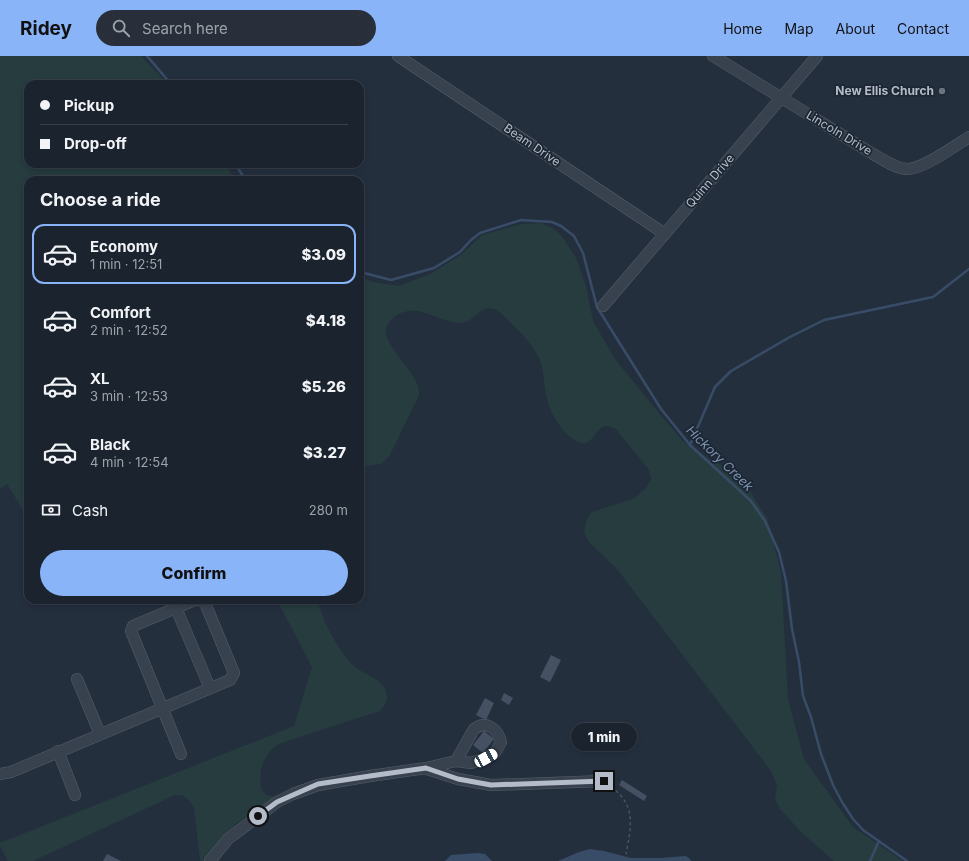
<!DOCTYPE html>
<html lang="en">
<head>
<meta charset="utf-8">
<style>
	:root { --surface:#1b232e; --page:#282f3a; --text:#f1f3f6; --muted:#a0a4aa; --line:#39404a; --accent:#8ab4f8 }
	body { margin:0; font-family:Inter,sans-serif; background:var(--page); color:var(--text); height:100vh; display:flex; flex-direction:column; font-size:15px; white-space:nowrap }
	* { box-sizing:border-box; margin:0 }
	p { font-size:13px; color:var(--muted) }
	.icon { flex:none; width:22px; height:22px; fill:none; stroke:currentColor; stroke-width:2; stroke-linecap:round; stroke-linejoin:round }
	.map { position:relative; flex:1; overflow:hidden }
	.sheet { position:absolute; left:24px; top:120px; width:340px; height:428px; display:flex; flex-direction:column; background:var(--surface); border-radius:12px; box-shadow:0 2px 6px #0003,0 0 0 1px var(--line) }
	.sheet>* { flex:none }
	.banner { position:absolute; left:24px; top:24px; width:340px; height:88px; border-radius:12px; box-shadow:0 2px 6px #0003,0 0 0 1px var(--line); display:grid; align-content:center; height:88px; padding:0 16px; background:var(--surface) }
	.end { position:absolute; width:18px; height:18px; margin:-9px; border:5px solid #b4bcc9; background:#111; box-shadow:0 0 0 2px #111 }
	.from { border-radius:50% }
	.bubble { position:absolute; height:28px; border-radius:14px; background:var(--surface); box-shadow:0 2px 6px #0003,0 0 0 1px var(--line); font-size:13px; font-weight:800; line-height:28px; text-align:center }
	.car { position:absolute; width:12px; height:24px; margin:-12px -6px; border-radius:5px; box-shadow:0 0 3px 1px #0007; background:linear-gradient(#fff 24%,#345 0 40%,#fff 0 76%,#345 0 86%,#fff 0) }
	.banner b { display:flex; align-items:center; gap:14px; height:38px; font-size:15px }
	.banner b+b { border-top:1px solid var(--line) }
	.banner i { width:10px; height:10px; background:var(--text) }
	ul { padding:0; list-style:none }
	li { display:flex; align-items:center; gap:12px; height:60px; margin:0 8px 6px; padding:0 8px; border:2px solid transparent; border-radius:12px }
	li div { flex:1 }
	li b { display:block; font-size:15px }
	li em { font-style:normal; font-weight:800 }
	li.active { border-color:var(--accent) }
	li>.icon { width:36px; height:36px; stroke-width:1.5 }
	h2 { padding:0 16px; font-size:18px; line-height:48px }
	.pay { display:flex; align-items:center; gap:10px; height:44px; padding:0 16px; font-size:15px }
	.pay p { margin-inline-start:auto }
	.cta { display:flex; gap:8px; margin-top:auto; padding:8px 16px }
	.cta a { flex:1; height:46px; border-radius:24px; background:var(--accent); color:#111; font-size:16px; font-weight:800; line-height:46px; text-align:center }
	header { display:flex; align-items:center; gap:24px; box-sizing:border-box; height:56px; padding:0 20px; background:var(--accent); color:#111 }
	header strong { font-size:19px }
	nav { display:flex; gap:22px; margin-inline-start:auto; font-size:14px }
	.search { width:280px; height:36px; background:var(--page); display:flex; align-items:center; gap:10px; box-sizing:border-box; padding:0 14px; border-radius:22px; color:var(--muted); font-size:15px }
	.map>svg:first-child { display:block }
	.green { fill:#263c3f }
	.water { fill:#394c67 }
	.lines { fill:none; stroke-linecap:round; stroke-linejoin:round }
	.stream { stroke:#394c67; stroke-width:2.5 }
	.building { fill:#455162 }
	.minor-casing { stroke:#565f6c; stroke-width:12 }
	.path { stroke:#44595c; stroke-width:1.5; stroke-dasharray:3 3; stroke-linecap:butt }
	.minor { stroke:#38414e; stroke-width:11 }
	.route { stroke:#b4bcc9; stroke-width:5 }
	.worship-dot { fill:#6b7280; stroke:#1d2633; stroke-width:1.5 }
	.labels { text-anchor:middle; stroke-width:3.5; stroke-linejoin:round; paint-order:stroke }
	.poi-label { font-size:12px; font-weight:bold; fill:#b4bcc9; stroke:#1d2633; text-anchor:end }
	.street-label { font-size:12px; fill:#b4bcc9; stroke:#1d2633 }
	.water-label { font-size:13px; font-style:italic; fill:#7c92b1; stroke:#1d2633 }
</style>
</head>
<body>
<header>
<strong>Ridey</strong>
<div class="search"><svg class="icon" aria-label="search" viewBox="0 0 24 24"><circle cx="10" cy="10" r="6"/><path d="M15 15l6 6"/></svg>Search here</div>
<nav><a>Home</a><a>Map</a><a>About</a><a>Contact</a></nav>
</header>
<div class="map">
<svg width="969" height="805" viewBox="0 0 969 805">
	<rect width="100%" height="100%" fill="#242f3e"/>
	<g class="green">
		<polygon points="0,0 141,0 168,28 28,28 28,108 225,108 235,124 28,124 28,462 7,428 0,433"/>
		<path d="M541,167l12,5 9,8 14,22 10,28 7,35 22,38 43,53 24,28 19,14 33,18 8,7 25,39 14,54 7,127 16,60 49,68 50,34h-69l-32,-28 -22,-24 -5,-10 2,-14 -6,-14 -154,-202 -28,-27 -5,-10 3,-13 5,-7 43,-14 11,-10 5,-9 -2,-9 -33,-41c-3,-1 -6,-3 -9,-3 -13,0 -15,28 -34,13 -13,-9 -22,-25 -26,-40 -3,-12 -3,-25 -6,-36 -6,-16 -17,-27 -29,-39 -5,-5 -11,-12 -18,-15 -13,-4 -18,10 -29,13 -11,4 -31,-7 -43,-10 -14,-4 -33,2 -36,18 -3,13 28,41 32,56 1,3 1,7 1,9l-29,60 -9,9 -21,3v-190l14,5 25,4 31,-12 32,-20 20,-19 39,-11z"/>
		<path d="M277,544h41c3,19 21,51 35,65 9,9 28,12 33,26 3,8 -1,14 -6,20l-93,30c-3,1 -8,3 -11,5 -15,11 -18,29 -14,45l5,4 9,2 -40,27 -16,16 -14,21h-6l-6,-53 -5,-8 -7,-5h-7l-142,66h-25l-8,-15v-3l294,-117 18,-59z"/>
	</g>
	<g class="water">
		<polygon points="590,793 604,795 631,802 660,802 686,800 690,803 691,805 558,805 579,796"/>
		<polygon points="478,797 485,798 492,805 445,805 451,799"/>
	</g>
	<g class="lines">
		<g class="stream">
			<polyline points="147,0 171,28"/>
			<polyline points="235,108 246,124"/>
			<polyline points="360,216 391,224 434,212 460,196 471,184 480,177 521,164 552,166 561,170 574,180 583,197 597,251 661,353 690,389 751,445 765,465 779,496 786,525 792,573 799,606 803,640 811,661 821,698 833,729 842,746 853,763 863,774 907,805"/>
			<polyline points="690,389 715,331 731,315 790,281 824,264 933,241 969,213"/>
			<polyline points="870,805 879,785"/>
		</g>
	</g>
	<g class="building">
		<polygon points="551,599 561,604 550,626 540,621"/>
		<polygon points="504,637 513,642 509,649 501,644"/>
		<polygon points="485,642 494,647 486,664 476,659"/>
		<polygon points="484,675 494,683 483,697 473,689"/>
		<polygon points="622,724 647,740 644,745 619,729"/>
		<polygon points="107,798 121,805 103,805"/>
	</g>
	<g class="lines">
		<g class="minor-casing">
			<g id="minor">
				<polyline points="398,0 665,178"/>
				<path d="M713,0l160,98c11,6 23,15 35,15 15,0 47,-23 61,-32"/>
				<polyline points="603,250 817,0"/>
				<polyline points="176,552 210,632"/>
				<polyline points="77,623 100,678"/>
				<polyline points="58,695 75,739"/>
				<polyline points="181,698 131,575 133,570 195,544"/>
				<polyline points="427,713 458,723 491,729 603,725"/>
				<polyline points="0,718 11,716 230,624 234,617 205,547 199,544"/>
				<path d="M210,805l18,-22 49,-37 16,-8 25,-9 52,-9 56,-8 30,-7 15,2 15,-5 9,-5 6,-11c-3,-12 -14,-23 -27,-13l-18,32"/>
			</g>
		</g>
		<path class="path" d="M611,731c26,18 20,40 15,67"/>
		<use href="#minor" class="minor"/>
	</g>
	<g class="lines">
		<polyline class="route" points="258,760 277,746 318,728 370,720 426,712 458,723 491,729 604,725"/>
	</g>
	<circle class="worship-dot" cx="942" cy="35" r="4"/>
	<g class="labels">
		<g class="poi-label">
			<text x="934" y="39">New Ellis Church</text>
		</g>
		<g class="street-label">
			<text transform="translate(839 77) rotate(31)" y="4">Lincoln Drive</text>
			<text transform="translate(532 89) rotate(34)" y="4">Beam Drive</text>
			<text transform="translate(710 125) rotate(-49)" y="4">Quinn Drive</text>
		</g>
		<g class="water-label">
			<text transform="translate(720 402) rotate(44)" y="5">Hickory Creek</text>
		</g>
	</g>
</svg>
<i class="end from" style="left:258px;top:760px"></i>
<i class="end" style="left:604px;top:725px"></i>
<div class="bubble" style="left:571px;top:667px;width:66px">1 min</div>
<i class="car" style="left:486px;top:702px;rotate:61deg"></i>
<div class="banner">
<b><i class="from"></i>Pickup</b>
<b><i></i>Drop-off</b>
</div>
<section class="sheet">
<h2>Choose a ride</h2>
<ul>
<li class="active"><svg class="icon" aria-label="car" viewBox="0 0 24 24"><path d="M5 17H2v-5l4-1 3-4h7l3 4 3 1v5h-3M9 17h6M6 11h13"/><circle cx="7" cy="17" r="2"/><circle cx="17" cy="17" r="2"/></svg><div><b>Economy</b><p>1 min · 12:51</p></div><em>$3.09</em></li>
<li><svg class="icon" aria-label="car" viewBox="0 0 24 24"><path d="M5 17H2v-5l4-1 3-4h7l3 4 3 1v5h-3M9 17h6M6 11h13"/><circle cx="7" cy="17" r="2"/><circle cx="17" cy="17" r="2"/></svg><div><b>Comfort</b><p>2 min · 12:52</p></div><em>$4.18</em></li>
<li><svg class="icon" aria-label="car" viewBox="0 0 24 24"><path d="M5 17H2v-5l4-1 3-4h7l3 4 3 1v5h-3M9 17h6M6 11h13"/><circle cx="7" cy="17" r="2"/><circle cx="17" cy="17" r="2"/></svg><div><b>XL</b><p>3 min · 12:53</p></div><em>$5.26</em></li>
<li><svg class="icon" aria-label="car" viewBox="0 0 24 24"><path d="M5 17H2v-5l4-1 3-4h7l3 4 3 1v5h-3M9 17h6M6 11h13"/><circle cx="7" cy="17" r="2"/><circle cx="17" cy="17" r="2"/></svg><div><b>Black</b><p>4 min · 12:54</p></div><em>$3.27</em></li>
</ul>
<div class="pay"><svg class="icon" aria-label="cash" viewBox="0 0 24 24"><path d="M3 7h18v10H3z"/><circle cx="12" cy="12" r="2"/></svg>Cash<p>280 m</p></div>
<div class="cta"><a>Confirm</a></div>
</section>
</div>
</body>
</html>
